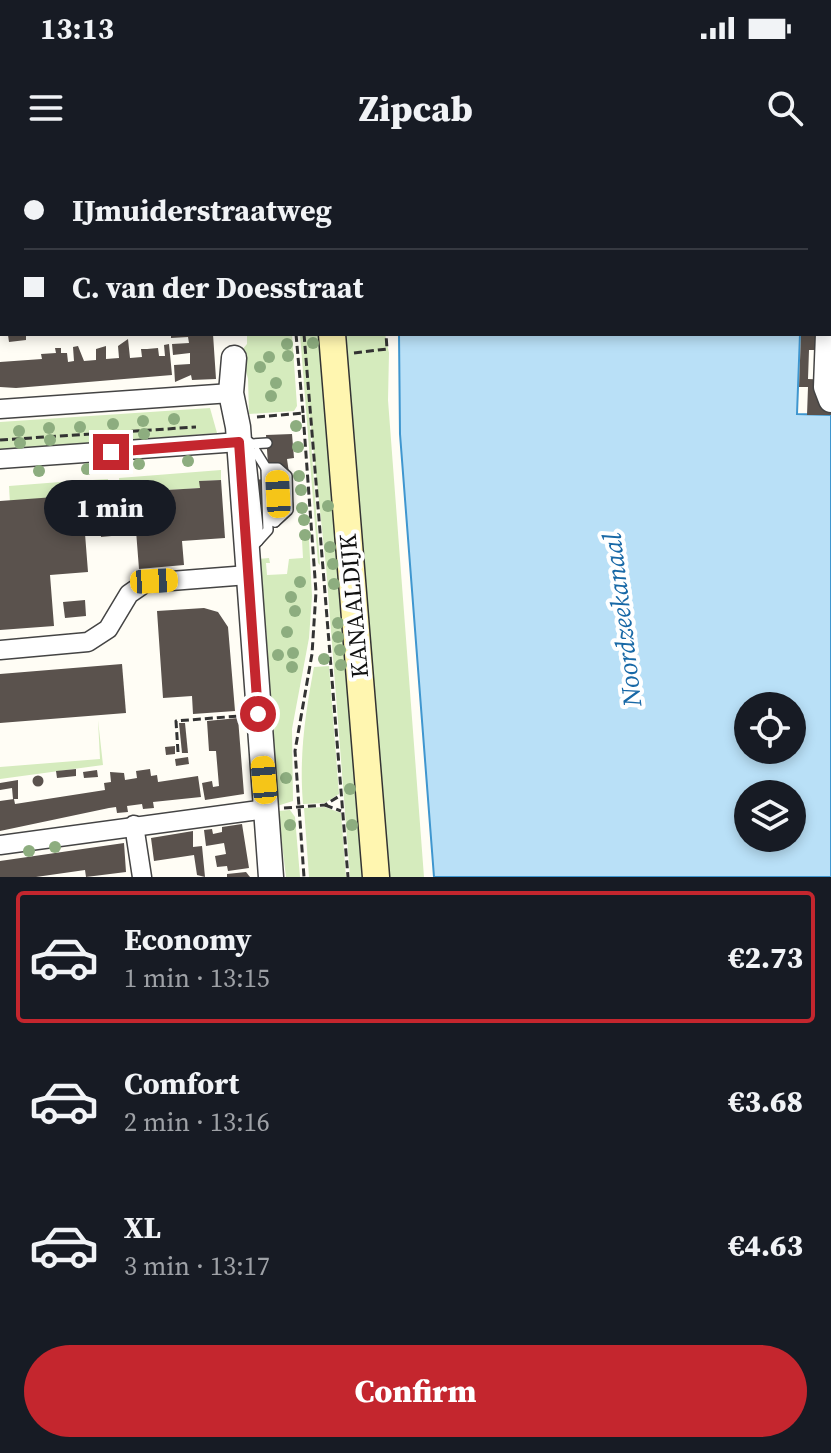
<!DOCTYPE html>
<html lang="en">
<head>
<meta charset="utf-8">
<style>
	:root { --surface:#171b24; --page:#20242c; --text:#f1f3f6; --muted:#9ea1a6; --line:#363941; --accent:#c4262e }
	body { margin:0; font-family:"Source Serif 4",serif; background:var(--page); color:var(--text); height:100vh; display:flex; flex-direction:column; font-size:30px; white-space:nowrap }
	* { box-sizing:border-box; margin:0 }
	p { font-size:26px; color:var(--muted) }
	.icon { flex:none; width:44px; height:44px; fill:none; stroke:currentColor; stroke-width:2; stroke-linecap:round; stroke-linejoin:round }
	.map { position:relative; height:717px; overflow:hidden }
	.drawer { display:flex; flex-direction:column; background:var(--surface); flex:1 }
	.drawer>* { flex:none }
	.guide { position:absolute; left:0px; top:0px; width:832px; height:176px; box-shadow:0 4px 12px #0003; display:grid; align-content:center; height:176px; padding:0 24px; background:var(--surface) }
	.tools { position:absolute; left:734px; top:532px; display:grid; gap:16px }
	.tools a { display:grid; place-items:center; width:72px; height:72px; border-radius:50%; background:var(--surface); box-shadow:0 4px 12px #0003; font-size:40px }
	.end { position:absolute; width:36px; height:36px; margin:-18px; border:10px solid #c4262e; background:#fff; box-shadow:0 0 0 4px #fff }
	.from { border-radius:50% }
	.bubble { position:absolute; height:56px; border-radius:28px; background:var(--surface); box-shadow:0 4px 12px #0003; font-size:26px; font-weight:800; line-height:56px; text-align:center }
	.car { position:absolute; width:24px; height:48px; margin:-24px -12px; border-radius:10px; box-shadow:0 0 6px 2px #0007; background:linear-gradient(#f5c518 24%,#345 0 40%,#f5c518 0 76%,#345 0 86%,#f5c518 0) }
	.guide b { display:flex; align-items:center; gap:28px; height:76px; font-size:30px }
	.guide b+b { border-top:2px solid var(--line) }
	.guide i { width:20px; height:20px; background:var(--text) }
	ul { padding:14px 0 0; list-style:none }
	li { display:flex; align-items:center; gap:24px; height:132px; margin:0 16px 12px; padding:0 8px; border:4px solid transparent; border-radius:8px }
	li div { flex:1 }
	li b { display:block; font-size:30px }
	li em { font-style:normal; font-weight:800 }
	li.active { border-color:var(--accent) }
	li>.icon { width:72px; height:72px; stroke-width:1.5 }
	.cta { display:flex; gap:16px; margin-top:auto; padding:16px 24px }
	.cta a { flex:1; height:92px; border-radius:48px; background:var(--accent); color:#fff; font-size:32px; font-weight:800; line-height:92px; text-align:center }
	.status { display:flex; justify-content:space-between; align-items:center; height:56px; padding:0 40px; background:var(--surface); direction:ltr }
	.status svg { height:22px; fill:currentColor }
	header { display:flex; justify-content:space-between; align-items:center; height:104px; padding:0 24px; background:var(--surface); font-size:36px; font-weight:800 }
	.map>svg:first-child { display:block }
	.green { fill:#d5ebbd }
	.water { fill:#b9e0f7; stroke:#3f96cf; stroke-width:2; fill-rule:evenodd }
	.building { fill:#5a524d }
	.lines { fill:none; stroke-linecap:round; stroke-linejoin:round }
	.service-casing { stroke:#444; stroke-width:12 }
	.minor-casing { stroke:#444; stroke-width:21 }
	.tertiary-casing { stroke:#444; stroke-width:27 }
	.secondary-casing { stroke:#333; stroke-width:29 }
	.path { stroke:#333; stroke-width:3; stroke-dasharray:8 4; stroke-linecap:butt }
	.service { stroke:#fff; stroke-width:9 }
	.minor { stroke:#fff; stroke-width:18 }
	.tertiary { stroke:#fff; stroke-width:24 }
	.secondary { stroke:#fff6b0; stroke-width:26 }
	.tree { fill:#8dad7f }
	.route { stroke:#c4262e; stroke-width:10 }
	.labels { text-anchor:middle; stroke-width:8; stroke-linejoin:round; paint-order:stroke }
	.street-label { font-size:24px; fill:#111; stroke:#fff }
	.water-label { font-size:26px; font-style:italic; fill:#1768a6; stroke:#fff }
</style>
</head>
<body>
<div class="status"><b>13:13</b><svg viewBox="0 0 49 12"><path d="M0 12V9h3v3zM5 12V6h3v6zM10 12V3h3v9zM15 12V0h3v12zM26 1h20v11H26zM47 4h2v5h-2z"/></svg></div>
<header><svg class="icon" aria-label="menu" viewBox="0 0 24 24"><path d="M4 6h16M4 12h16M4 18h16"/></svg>Zipcab<svg class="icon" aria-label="search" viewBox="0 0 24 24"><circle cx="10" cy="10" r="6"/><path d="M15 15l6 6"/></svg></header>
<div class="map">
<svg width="831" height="717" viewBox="0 0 831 717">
	<rect width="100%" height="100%" fill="#fffdf5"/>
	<g class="green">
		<polygon points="247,174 292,174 297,246 294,251 249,254 248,219 241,191 247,184"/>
		<polygon points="300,174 324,174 368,717 350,717 326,406 308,240 320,405 318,403"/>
		<polygon points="343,174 385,174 389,193 388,240 424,717 387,717"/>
		<polygon points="210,248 217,273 0,290 0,262"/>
		<polygon points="221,310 221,320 200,321 200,328 120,333 119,318"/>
		<polygon points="108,319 109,334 78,335 77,321"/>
		<polygon points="73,321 74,336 10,344 9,326"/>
		<polygon points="309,379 312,436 309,478 292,569 293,641 277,646 266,466 259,460 258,399 269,398 270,403 266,403 267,415 287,414 289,399 303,398 302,380"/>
		<path d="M329,506l10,128 -14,9 -22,1c-4,-48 2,-89 11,-137z"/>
		<polygon points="98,560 103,605 0,619 0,607 100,599"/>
		<polygon points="325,647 341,653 346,717 309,717 304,648"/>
		<polygon points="290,650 295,657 300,717 286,717 278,651"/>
	</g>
	<g class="water">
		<polygon points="384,0 831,0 831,86 830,2"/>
		<path d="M399,174h401l-3,80 34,1v462h-397l-34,-443zM748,546h44v44h-44zM748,634h44v44h-44z"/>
	</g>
	<g class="building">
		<polygon points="26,174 26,180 9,182 8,175"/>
		<polygon points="171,174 213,174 216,219 192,220 191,215 175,222 174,205 190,204 190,193 173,195 172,184 189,183 188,177 171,178"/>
		<polygon points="801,174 831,174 831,190 809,190 808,219 831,220 831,255 807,255 808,227 799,227"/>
		<polygon points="128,179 130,198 142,197 141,189 147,189 158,188 159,196 165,196 164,185 169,184 172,215 16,228 0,227 0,202 42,199 41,194 56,193 55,188 61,188 61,193 67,193 68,202 74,201 73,187 78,186 84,201 96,200 96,189 106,186 106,199 119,198 118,186"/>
		<polygon points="292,274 294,298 287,299 294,348 253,351 251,320 269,319 266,275"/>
		<polygon points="221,320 225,378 182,381 184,405 139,409 133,332 200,328 199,321"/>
		<polygon points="82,335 88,412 50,415 54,466 0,470 0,341"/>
		<polygon points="120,353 122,375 101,377 99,355"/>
		<polygon points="85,440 86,456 65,458 63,442"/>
		<polygon points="204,448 218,452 228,467 235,551 193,554 192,536 163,538 157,451"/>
		<polygon points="122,504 126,553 0,563 0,514"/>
		<polygon points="238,558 244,634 205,640 202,623 212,621 213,627 219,626 216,591 209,591 207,561"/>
		<polygon points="179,563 185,563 188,593 182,593"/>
		<polygon points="175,586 175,594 166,595 165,587"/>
		<polygon points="188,597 189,604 176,606 175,599"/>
		<polygon points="76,609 76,616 57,618 56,611"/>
		<polygon points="150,609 151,616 157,615 158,622 198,616 201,637 153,642 154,648 143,649 142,644 127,646 128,652 117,653 116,647 109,648 0,671 0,641 14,639 15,644 105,630 104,623 111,622 110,612 124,613 125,620 137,618 136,611"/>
		<polygon points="97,610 98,617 84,618 83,612"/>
		<circle cx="38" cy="621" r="5.5"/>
		<polygon points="18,620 18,639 13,639 12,628 0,630 0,623"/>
		<polygon points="242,664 249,708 228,711 227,706 217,707 215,696 226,694 224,683 206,686 204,670 212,669 213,674 222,672 222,667"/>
		<polygon points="193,671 193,687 202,686 205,717 197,715 194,695 154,701 151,678"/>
		<polygon points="124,683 126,712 86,717 85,710 36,717 0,717 0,701"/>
		<polygon points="246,712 250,717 227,717 227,714"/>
	</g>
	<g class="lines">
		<g class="service-casing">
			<g id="service">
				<polyline points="249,282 258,367 258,381 252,387"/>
				<polyline points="266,308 278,308 287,316 288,350 275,362"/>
				<polyline points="266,308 277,317 279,351 275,362"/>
				<polyline points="258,381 268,370 266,308 251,284 267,283"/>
			</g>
		</g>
		<g class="minor-casing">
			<g id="minor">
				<polyline points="0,98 2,99"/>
				<polyline points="0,249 231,233"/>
				<polyline points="0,299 239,282"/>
				<polyline points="0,490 88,482 108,469 129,434 145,423 248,415"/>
				<polyline points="134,665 142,717"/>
				<polyline points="0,685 266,649"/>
			</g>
		</g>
		<g class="tertiary-casing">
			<g id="tertiary">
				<polyline points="220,0 220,2"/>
				<polyline points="830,132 831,124"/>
				<polyline points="828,174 826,227 831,240"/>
				<polyline points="234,198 231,233 238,267 271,717"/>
			</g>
		</g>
		<g class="secondary-casing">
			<g id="secondary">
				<polyline points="318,0 318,2"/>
				<polyline points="332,174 376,717"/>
			</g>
		</g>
		<g class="path">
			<polyline points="269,0 270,2"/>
			<polyline points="291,0 291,2"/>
			<polyline points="372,0 372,2"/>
			<polyline points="296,174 303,253"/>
			<polyline points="304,174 348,717"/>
			<polyline points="354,193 387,189 386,174"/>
			<polyline points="257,257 303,253 316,432 312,494 295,591 304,717"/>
			<polyline points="0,280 196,267"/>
			<polyline points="178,592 176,561 239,556"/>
			<polyline points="325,645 341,651"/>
			<polyline points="284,648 325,645 341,635"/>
		</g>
		<use href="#service" class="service"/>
		<use href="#minor" class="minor"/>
		<use href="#tertiary" class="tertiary"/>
		<use href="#secondary" class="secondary"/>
	</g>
	<g class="tree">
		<circle cx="313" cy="183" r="6"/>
		<circle cx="287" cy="184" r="6"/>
		<circle cx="288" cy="196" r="6"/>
		<circle cx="269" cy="197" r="6"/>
		<circle cx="260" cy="207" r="6"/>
		<circle cx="276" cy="223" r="6"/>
		<circle cx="271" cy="236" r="6"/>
		<circle cx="174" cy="259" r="6"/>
		<circle cx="143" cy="261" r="6"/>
		<circle cx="113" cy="264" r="6"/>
		<circle cx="296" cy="266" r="6"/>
		<circle cx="80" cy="267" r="6"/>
		<circle cx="49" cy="268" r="6"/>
		<circle cx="19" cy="271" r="6"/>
		<circle cx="144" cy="274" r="6"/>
		<circle cx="50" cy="280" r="6"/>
		<circle cx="20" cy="283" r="6"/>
		<circle cx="298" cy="287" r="6"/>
		<circle cx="188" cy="301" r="6"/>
		<circle cx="139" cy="304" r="6"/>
		<circle cx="87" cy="309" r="6"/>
		<circle cx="39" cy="311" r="6"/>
		<circle cx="299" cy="316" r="6"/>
		<circle cx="301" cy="330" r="6"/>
		<circle cx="328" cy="346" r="6"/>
		<circle cx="302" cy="348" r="6"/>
		<circle cx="304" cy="360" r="6"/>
		<circle cx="305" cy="375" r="6"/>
		<circle cx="330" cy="387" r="6"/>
		<circle cx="333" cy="404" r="6"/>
		<circle cx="300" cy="422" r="6"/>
		<circle cx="334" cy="424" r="6"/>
		<circle cx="291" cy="437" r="6"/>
		<circle cx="295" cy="451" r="6"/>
		<circle cx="338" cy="463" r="6"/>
		<circle cx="287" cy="472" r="6"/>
		<circle cx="338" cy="477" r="6"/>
		<circle cx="340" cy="490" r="6"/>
		<circle cx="293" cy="493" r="6"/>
		<circle cx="278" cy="495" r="6"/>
		<circle cx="324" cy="499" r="6"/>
		<circle cx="341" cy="505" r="6"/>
		<circle cx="292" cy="507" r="6"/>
		<circle cx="286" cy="618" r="6"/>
		<circle cx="350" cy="629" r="6"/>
		<circle cx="290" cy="665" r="6"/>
		<circle cx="352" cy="665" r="6"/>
		<circle cx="55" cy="687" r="6"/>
		<circle cx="29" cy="691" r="6"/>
	</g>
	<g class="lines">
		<polyline class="route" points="111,292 239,282 258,554"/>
	</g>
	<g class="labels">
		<g class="street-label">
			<text transform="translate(354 446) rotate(-95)" y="8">KANAALDIJK</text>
		</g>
		<g class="water-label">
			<text transform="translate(622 460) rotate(-97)" y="9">Noordzeekanaal</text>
		</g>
	</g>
</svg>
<div class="tools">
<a><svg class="icon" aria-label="locate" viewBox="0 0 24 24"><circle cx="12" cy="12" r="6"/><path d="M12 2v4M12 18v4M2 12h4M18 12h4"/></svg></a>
<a><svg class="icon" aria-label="layers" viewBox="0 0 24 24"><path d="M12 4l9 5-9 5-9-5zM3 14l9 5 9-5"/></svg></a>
</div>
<i class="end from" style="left:258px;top:554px"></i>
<i class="end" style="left:111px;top:292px"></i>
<div class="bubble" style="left:44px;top:320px;width:132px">1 min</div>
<i class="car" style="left:278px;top:334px;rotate:357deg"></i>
<i class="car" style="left:154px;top:421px;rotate:87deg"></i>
<i class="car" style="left:264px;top:620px;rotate:355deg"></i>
<div class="guide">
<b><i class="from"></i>IJmuiderstraatweg</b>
<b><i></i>C. van der Doesstraat</b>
</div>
</div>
<section class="drawer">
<ul>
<li class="active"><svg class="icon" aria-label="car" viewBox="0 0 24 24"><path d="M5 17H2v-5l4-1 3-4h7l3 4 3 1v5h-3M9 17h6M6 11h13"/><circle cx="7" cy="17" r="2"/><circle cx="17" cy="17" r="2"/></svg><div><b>Economy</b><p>1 min · 13:15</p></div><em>€2.73</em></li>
<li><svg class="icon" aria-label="car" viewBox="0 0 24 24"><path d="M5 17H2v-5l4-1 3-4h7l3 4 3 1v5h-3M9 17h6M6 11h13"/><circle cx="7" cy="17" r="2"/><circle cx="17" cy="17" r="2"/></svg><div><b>Comfort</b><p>2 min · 13:16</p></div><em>€3.68</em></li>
<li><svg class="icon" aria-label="car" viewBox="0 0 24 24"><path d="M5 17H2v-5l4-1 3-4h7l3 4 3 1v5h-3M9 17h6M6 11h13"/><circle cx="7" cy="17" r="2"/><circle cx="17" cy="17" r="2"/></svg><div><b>XL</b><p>3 min · 13:17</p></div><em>€4.63</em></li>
</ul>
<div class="cta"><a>Confirm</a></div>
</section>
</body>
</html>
